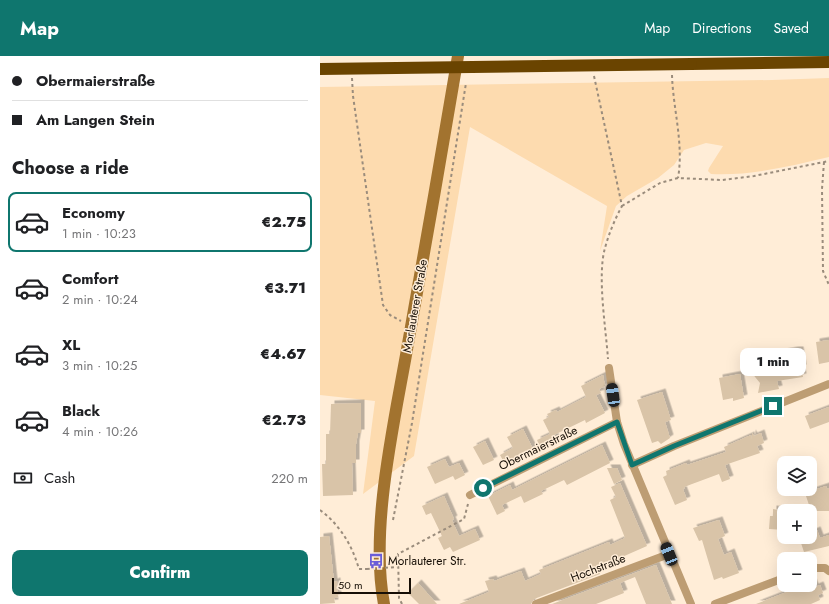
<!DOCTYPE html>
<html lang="en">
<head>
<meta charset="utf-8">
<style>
	:root { --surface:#fff; --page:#f6f6f6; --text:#202124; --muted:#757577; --line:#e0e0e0; --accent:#0f766e }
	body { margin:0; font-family:Jost,sans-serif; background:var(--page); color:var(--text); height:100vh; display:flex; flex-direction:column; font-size:15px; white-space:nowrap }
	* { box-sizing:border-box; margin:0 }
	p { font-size:13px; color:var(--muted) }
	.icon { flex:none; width:22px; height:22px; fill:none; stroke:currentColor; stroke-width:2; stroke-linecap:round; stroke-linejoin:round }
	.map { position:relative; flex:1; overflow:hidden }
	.panel { display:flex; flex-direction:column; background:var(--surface); width:320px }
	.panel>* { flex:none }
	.hud { display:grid; align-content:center; height:88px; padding:0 12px; background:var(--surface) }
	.fabs { position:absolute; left:457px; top:400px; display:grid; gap:8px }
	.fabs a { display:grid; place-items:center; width:40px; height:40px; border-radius:8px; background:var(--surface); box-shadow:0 4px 16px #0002; font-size:20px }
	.scale { position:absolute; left:12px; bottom:10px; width:79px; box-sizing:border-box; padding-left:4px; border:2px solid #160e05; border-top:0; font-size:11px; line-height:14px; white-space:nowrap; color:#160e05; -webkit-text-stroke:3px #ffedd7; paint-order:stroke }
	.end { position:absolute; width:18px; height:18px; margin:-9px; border:5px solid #0f766e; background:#fff; box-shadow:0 0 0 2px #fff }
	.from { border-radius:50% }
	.bubble { position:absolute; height:28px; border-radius:8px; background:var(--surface); box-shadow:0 4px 16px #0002; font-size:13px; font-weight:800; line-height:28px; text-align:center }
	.car { position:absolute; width:12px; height:24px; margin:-12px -6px; border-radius:5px; box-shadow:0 0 3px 1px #0007; background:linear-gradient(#222 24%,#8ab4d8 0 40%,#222 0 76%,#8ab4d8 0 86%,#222 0) }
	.hud b { display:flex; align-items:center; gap:14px; height:38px; font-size:15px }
	.hud b+b { border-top:1px solid var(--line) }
	.hud i { width:10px; height:10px; background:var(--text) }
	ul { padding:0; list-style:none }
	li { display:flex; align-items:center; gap:12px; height:60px; margin:0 8px 6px; padding:0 4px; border:2px solid transparent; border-radius:8px }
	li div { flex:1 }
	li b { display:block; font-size:15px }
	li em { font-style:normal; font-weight:800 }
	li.current { border-color:var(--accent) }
	li>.icon { width:36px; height:36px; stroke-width:1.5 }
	h2 { padding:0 12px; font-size:18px; line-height:48px }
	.pay { display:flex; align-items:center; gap:10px; height:44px; padding:0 12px; font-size:15px }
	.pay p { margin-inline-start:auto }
	.button { display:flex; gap:8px; margin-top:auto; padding:8px 12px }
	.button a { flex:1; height:46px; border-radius:8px; background:var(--accent); color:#fff; font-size:16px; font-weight:800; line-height:46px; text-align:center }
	header { display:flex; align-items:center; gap:24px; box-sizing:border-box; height:56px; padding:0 20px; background:var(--accent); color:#fff }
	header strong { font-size:19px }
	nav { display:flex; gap:22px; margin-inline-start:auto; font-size:14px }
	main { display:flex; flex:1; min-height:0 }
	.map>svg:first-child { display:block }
	.green { fill:#fddbaf }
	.building { fill:#d9c4a8; filter:url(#shadow) }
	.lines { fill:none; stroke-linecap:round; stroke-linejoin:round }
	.path { stroke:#9a8c7c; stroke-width:2; stroke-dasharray:3 3; stroke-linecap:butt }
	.street { stroke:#bd9d73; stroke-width:8 }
	.secondary { stroke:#a2732f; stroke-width:12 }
	.highway { stroke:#6a4400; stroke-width:12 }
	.path-bridge { stroke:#9a8c7c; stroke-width:2; stroke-dasharray:3 3; stroke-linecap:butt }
	.highway-bridge { stroke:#6a4400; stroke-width:12 }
	.route { stroke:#0f766e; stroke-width:5 }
	.labels { text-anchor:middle; stroke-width:3; stroke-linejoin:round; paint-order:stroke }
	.street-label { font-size:12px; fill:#160e05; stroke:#ffedd7 }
	.poi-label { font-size:12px; fill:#160e05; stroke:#ffedd7; text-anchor:start }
</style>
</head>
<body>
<header>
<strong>Map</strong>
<nav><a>Map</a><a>Directions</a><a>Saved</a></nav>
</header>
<main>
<section class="panel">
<div class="hud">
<b><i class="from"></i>Obermaierstraße</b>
<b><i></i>Am Langen Stein</b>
</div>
<h2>Choose a ride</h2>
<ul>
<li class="current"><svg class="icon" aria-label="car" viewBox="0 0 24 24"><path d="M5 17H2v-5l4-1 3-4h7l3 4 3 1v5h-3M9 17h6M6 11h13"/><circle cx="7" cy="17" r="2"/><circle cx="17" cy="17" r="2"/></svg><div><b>Economy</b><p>1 min · 10:23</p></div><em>€2.75</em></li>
<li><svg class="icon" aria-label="car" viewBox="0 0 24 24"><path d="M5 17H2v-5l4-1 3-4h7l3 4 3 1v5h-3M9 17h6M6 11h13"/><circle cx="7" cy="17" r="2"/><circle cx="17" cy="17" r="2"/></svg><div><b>Comfort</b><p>2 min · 10:24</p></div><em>€3.71</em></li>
<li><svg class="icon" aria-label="car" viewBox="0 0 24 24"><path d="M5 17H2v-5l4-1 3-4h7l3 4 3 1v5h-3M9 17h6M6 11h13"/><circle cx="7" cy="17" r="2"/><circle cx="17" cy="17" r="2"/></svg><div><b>XL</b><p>3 min · 10:25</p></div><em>€4.67</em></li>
<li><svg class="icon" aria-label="car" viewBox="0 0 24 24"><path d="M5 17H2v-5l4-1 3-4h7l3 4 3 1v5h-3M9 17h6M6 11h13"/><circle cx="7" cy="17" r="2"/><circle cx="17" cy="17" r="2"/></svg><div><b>Black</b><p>4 min · 10:26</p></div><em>€2.73</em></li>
</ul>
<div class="pay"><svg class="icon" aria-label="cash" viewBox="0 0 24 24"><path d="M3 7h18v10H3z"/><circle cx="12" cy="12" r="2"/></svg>Cash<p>220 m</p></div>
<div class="button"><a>Confirm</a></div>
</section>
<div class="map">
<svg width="509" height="548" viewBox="0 0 509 548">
	<defs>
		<filter id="shadow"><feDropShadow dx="3.5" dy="-3.5" stdDeviation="0" flood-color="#0004"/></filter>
	</defs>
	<rect width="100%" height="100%" fill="#ffedd7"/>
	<path class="green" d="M509,22v79c-38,9 -79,19 -118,17l-3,-3 1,-3 14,-22 -17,-3 -22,7 -10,15 -16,13 -31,18 -11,10 -16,45 7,-45 -137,-79 -56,329 -51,38 12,-93 -55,-6v-308l452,-7z"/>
	<g class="building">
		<polygon points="509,284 509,306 499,308 496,286"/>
		<polygon points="475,294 480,294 483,312 481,312 483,321 457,325 459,333 438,337 440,327 431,316 448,309 451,312 463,310 462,304 465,303 464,296"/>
		<polygon points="420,318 424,342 413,345 413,342 403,344 399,322"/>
		<polygon points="283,319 285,330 279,333 281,337 276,339 285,357 266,367 265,364 234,379 237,385 221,393 217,384 230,378 223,364 229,361 227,358 236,354 237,356 266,341 261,330"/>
		<polygon points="342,336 351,364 345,366 350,382 341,388 338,385 332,387 317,344"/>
		<polygon points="41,347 41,377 38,377 36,388 36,407 32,407 33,439 3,440 2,408 6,408 6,378 10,378 11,348"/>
		<polygon points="509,351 509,366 490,373 485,360"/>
		<polygon points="203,373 213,393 191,403 193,406 186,410 180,399 193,392 187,381"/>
		<polygon points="432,377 434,380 441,377 444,387 437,390 440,397 405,409 410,423 402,426 399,418 364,431 365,432 363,433 367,444 355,449 343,421 347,419 346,415 366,407 367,409 406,396 404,391 431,379 432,384"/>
		<polygon points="165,385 174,404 163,409 153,391"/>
		<polygon points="282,389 290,407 247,429 244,424 221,435 223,438 204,447 201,440 182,449 185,455 177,459 168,440 190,429 192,434"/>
		<polygon points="125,403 129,411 139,407 145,419 135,424 133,420 115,428 107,411"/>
		<polygon points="287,412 297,412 302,424 294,428"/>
		<polygon points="300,427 327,490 277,512 280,518 214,543 211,548 139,548 169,536 165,525 173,523 174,525 201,515 205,525 221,518 219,514 289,486 290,489 305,482 290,444 296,441 291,431"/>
		<polygon points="506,430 507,433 509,432 509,455 491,455 485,437"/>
		<polygon points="124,440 134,463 132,464 139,480 155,473 160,484 133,496 130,491 124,494 118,482 122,480 111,457 106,459 102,450"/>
		<polygon points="453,453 464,455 464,474 449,473 450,460 453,460"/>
		<polygon points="399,464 405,480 398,483 404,499 411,496 419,517 403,523 402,521 394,524 382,484 379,485 373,472"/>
		<polygon points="497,474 500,482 509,479 509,490 484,496 481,487 491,483 490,477"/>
		<polygon points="9,480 14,526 17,525 18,541 14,542 15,547 0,548 0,481"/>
		<polygon points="336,509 352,548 326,548 315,521 300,527 304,537 276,548 232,548"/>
		<polygon points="493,526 495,531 500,529 503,537 498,539 500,544 491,548 436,548 485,529 490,529 490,527"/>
		<polygon points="98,527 117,548 99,548 88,537"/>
	</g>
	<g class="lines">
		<g class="path">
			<path d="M352,19c1,34 12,69 6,103"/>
			<path d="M274,20l28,130c-7,13 -13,27 -17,42 -8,28 1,81 3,111"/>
			<polyline points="32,22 33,40 63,249 70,259 81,265"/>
			<polyline points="504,106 502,133 503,215 509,229"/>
			<polyline points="302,150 340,127 358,122 402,124 434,120 509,105"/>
			<path d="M0,454c20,15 32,35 39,59h8"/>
			<polyline points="73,464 92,367 146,27"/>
			<polyline points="82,548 79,542 78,498 144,463 148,448"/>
		</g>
		<g class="street">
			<polyline points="289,312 297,366 304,388 371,548"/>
			<polyline points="312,409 354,390 509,328"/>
			<polyline points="150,439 297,366"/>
			<polyline points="490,512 505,512 509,515"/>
			<polyline points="216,548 349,498"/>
			<polyline points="395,548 464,522"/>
		</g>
		<path class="secondary" d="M64,548c-14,-74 9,-176 22,-249 18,-100 35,-199 52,-299"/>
		<polyline class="highway" points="371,8 509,6"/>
		<polyline class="path-bridge" points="47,513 77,511"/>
		<polyline class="highway-bridge" points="0,13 371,8"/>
	</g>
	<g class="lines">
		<polyline class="route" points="163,432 297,366 312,409 354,390 453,350"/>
	</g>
	<defs>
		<g id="bus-bare" transform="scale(1.2)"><path d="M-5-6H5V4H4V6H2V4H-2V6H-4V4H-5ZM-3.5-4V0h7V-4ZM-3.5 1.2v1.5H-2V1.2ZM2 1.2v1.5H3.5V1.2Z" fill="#6b5ed8" stroke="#ffedd7" stroke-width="2.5" paint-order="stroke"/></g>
	</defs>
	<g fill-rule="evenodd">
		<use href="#bus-bare" x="56" y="505"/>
	</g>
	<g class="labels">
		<g class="street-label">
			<text transform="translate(95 250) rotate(-80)" y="4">Morlauterer Straße</text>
			<text transform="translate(218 392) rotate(-26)" y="4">Obermaierstraße</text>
			<text transform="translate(278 512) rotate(-21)" y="4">Hochstraße</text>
		</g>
		<g class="poi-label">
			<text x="68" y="509">Morlauterer Str.</text>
		</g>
	</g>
</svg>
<div class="fabs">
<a><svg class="icon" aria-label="layers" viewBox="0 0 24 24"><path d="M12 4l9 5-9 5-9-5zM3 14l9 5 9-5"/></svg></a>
<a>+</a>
<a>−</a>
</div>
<div class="scale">50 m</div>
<i class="end from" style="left:163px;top:432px"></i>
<i class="end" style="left:453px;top:350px"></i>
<div class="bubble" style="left:420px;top:292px;width:66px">1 min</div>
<i class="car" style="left:293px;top:339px;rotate:352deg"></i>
<i class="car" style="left:349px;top:498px;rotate:338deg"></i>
</div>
</main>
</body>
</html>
